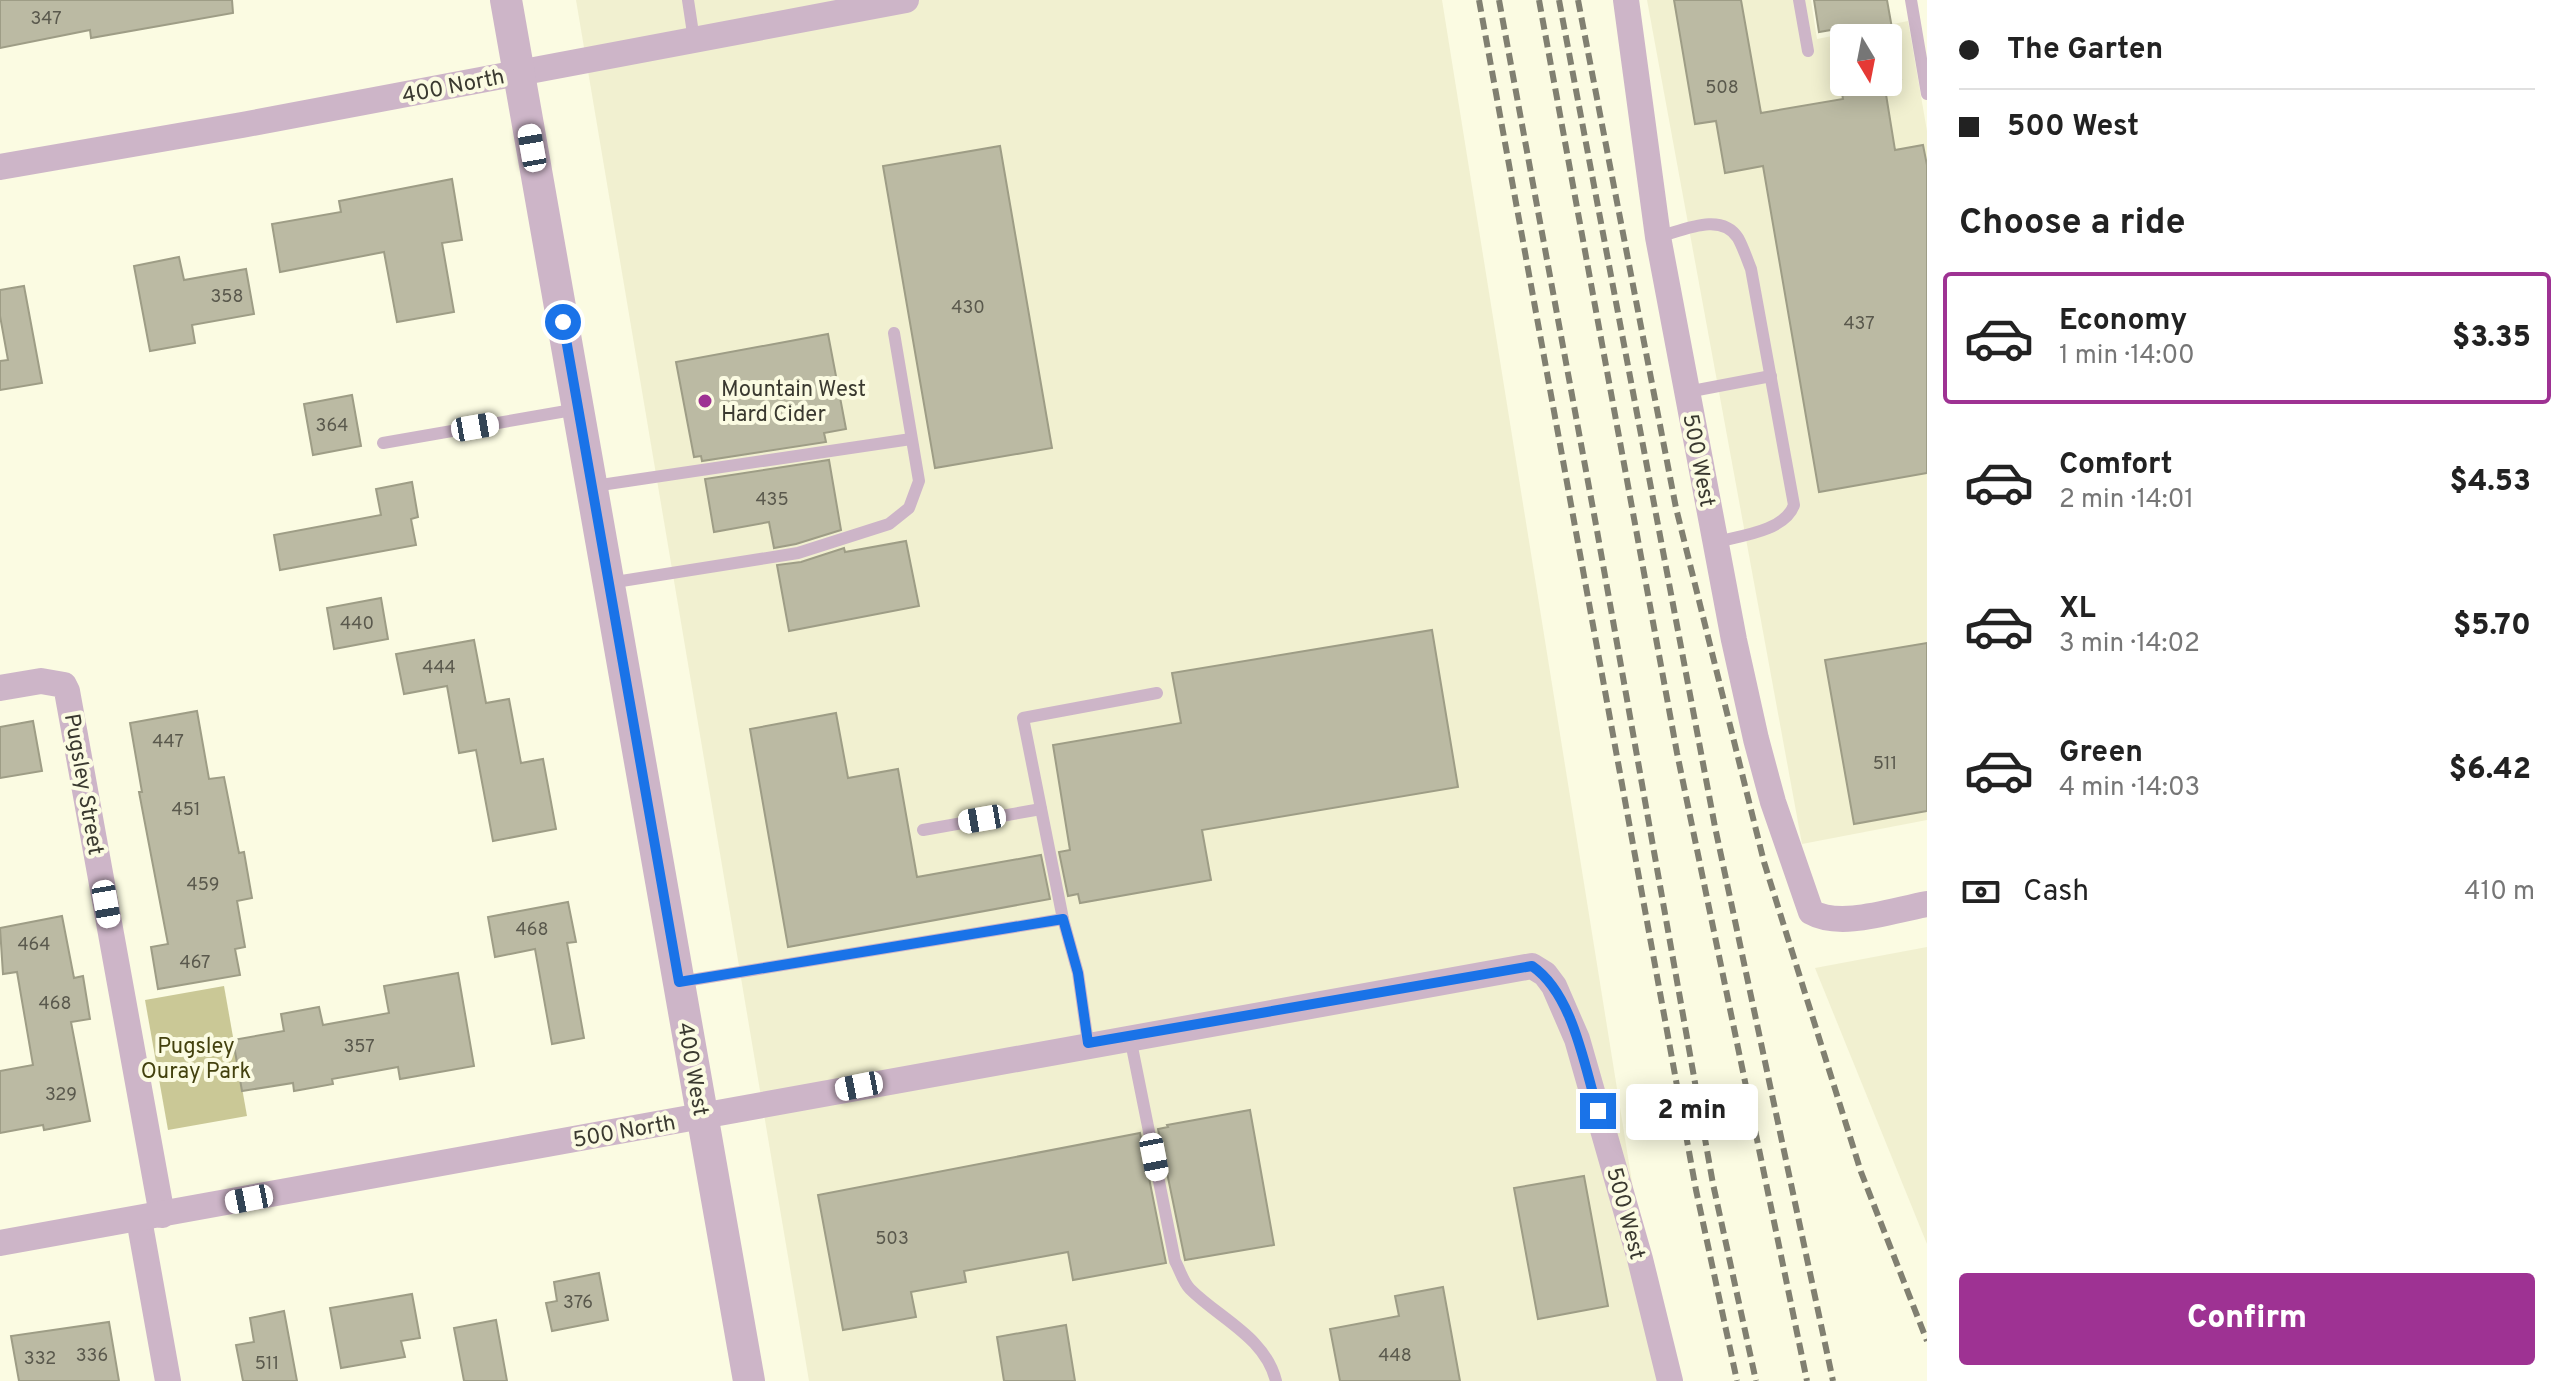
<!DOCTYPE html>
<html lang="en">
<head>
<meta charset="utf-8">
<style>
	:root { --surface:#fff; --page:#f2f2f2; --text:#222; --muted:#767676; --line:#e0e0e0; --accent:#9e3293 }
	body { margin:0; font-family:Overpass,sans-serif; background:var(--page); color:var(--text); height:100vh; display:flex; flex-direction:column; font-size:30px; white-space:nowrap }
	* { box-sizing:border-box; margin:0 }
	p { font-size:26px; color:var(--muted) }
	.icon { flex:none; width:44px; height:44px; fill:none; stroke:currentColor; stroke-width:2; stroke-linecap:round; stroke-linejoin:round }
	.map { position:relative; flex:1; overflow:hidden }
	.panel { display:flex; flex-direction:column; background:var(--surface); width:640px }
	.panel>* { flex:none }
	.top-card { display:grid; align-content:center; height:176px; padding:0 32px; background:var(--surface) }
	.needle { width:52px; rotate:170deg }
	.controls { position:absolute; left:1830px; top:24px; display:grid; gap:16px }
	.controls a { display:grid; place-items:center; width:72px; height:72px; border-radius:8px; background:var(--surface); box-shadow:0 4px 20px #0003; font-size:40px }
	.end { position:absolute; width:36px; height:36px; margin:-18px; border:10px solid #1a73e8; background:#fff; box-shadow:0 0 0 4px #fff }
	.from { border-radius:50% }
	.bubble { position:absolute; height:56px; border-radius:8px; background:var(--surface); box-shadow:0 4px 20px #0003; font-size:26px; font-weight:800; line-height:56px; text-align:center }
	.car { position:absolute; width:24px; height:48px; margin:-24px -12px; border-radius:10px; box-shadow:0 0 6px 2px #0007; background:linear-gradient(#fff 24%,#345 0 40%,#fff 0 76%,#345 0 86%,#fff 0) }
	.top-card b { display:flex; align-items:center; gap:28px; height:76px; font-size:30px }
	.top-card b+b { border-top:2px solid var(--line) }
	.top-card i { width:20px; height:20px; background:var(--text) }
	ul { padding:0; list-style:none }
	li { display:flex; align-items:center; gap:24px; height:132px; margin:0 16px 12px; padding:0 16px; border:4px solid transparent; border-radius:8px }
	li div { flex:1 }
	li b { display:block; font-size:30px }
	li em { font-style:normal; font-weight:800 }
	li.on { border-color:var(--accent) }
	li>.icon { width:72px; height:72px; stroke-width:1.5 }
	h2 { padding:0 32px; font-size:36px; line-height:96px }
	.pay { display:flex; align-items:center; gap:20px; height:88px; padding:0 32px; font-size:30px }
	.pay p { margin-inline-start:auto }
	.button { display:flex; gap:16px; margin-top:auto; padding:16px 32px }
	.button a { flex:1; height:92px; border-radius:8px; background:var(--accent); color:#fff; font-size:32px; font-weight:800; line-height:92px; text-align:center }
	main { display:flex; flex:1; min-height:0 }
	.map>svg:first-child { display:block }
	.built { fill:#f1f0d0; fill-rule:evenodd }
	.green { fill:#cac896 }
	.building { fill:#bbbaa3; stroke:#9e9d86; stroke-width:2 }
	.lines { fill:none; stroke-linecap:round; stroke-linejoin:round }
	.service { stroke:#cdb5c8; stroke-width:12 }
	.minor { stroke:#cdb5c8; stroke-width:26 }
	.tertiary { stroke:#cdb5c8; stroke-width:32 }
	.rail { stroke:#818071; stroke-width:6; stroke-dasharray:12 6; stroke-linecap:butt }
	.route { stroke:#1a73e8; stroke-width:10 }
	.poi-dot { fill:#9e3293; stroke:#fbfbe2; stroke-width:3 }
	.labels { text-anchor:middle; stroke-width:8; stroke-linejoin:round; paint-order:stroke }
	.number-label { font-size:18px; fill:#5a594d }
	.street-label { font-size:22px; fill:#3a3930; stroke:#fbfbe2 }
	.poi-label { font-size:22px; fill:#3a3930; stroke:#fbfbe2; text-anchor:start }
	.park-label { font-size:22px; fill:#43410e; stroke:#fbfbe2 }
</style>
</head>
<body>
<main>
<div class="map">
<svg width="1927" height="1381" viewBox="0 0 1927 1381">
	<rect width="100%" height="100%" fill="#fbfbe2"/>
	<g class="built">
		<polygon points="576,0 1442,0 1664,1381 809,1381"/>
		<path d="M1647,0h164l6,39 91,-18 19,110v689l-125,24zM1844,38h44v44h-44z"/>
		<polygon points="1927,947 1927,1244 1815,968"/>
	</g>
	<polygon class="green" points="224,986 247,1116 168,1130 145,1000"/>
	<g class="building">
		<polygon points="0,0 232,0 233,13 91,38 90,30 0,48"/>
		<polygon points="1674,0 1741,0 1761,113 1843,99 1831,30 1819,32 1814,0 1887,0 1901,79 1888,81 1888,38 1844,38 1844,82 1884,82 1895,150 1923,145 1927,165 1927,473 1819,492 1763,166 1725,173 1716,121 1695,124"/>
		<polygon points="1000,146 1052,448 935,468 883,166"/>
		<polygon points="452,179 462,240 442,243 454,312 397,322 384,252 280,272 272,224 341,212 339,201"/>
		<polygon points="179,257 184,280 246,269 254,314 192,325 195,343 150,351 134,266"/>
		<polygon points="24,286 42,383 0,390 0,361 8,360 0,316 0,290"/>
		<polygon points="828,334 846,429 824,433 826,442 702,461 701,456 694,457 676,362"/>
		<polygon points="352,395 361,446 313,455 304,404"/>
		<polygon points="829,460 841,530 796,544 774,548 769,522 714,532 705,479"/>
		<polygon points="412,482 418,517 411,519 416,545 280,570 274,535 381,515 376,489"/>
		<polygon points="906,541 919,606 789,631 777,565 801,562 844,548 845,552"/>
		<polygon points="381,598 388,639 334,649 327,608"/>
		<polygon points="1432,630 1458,787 1202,830 1211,880 1080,903 1078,894 1068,896 1059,852 1070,850 1053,745 1181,723 1172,673"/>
		<polygon points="474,640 486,703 509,699 521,763 543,759 556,829 493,841 476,750 459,753 447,686 404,694 396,654"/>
		<polygon points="1927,643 1927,811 1854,824 1825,660"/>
		<polygon points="197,711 209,779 224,777 239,853 244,852 252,898 237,901 245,947 235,949 240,975 158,989 151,947 168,944 139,792 142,792 130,723"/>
		<polygon points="836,713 848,778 898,769 917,877 1041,855 1050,899 788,947 750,729"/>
		<polygon points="33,721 42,771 0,778 0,727"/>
		<polygon points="568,902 576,942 567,943 584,1038 552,1044 535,949 495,957 488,917"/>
		<polygon points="62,916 74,978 83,976 90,1019 71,1022 90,1121 44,1130 43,1125 0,1133 0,1071 33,1065 17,972 3,974 0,928"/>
		<polygon points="458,973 474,1066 400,1079 398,1067 332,1079 333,1084 294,1091 293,1083 242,1091 233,1040 284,1031 281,1014 319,1007 323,1025 389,1013 384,986"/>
		<polygon points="1250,1110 1274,1245 1185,1260 1158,1129 1168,1127 1167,1125"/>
		<polygon points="1140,1133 1166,1263 1073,1280 1068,1252 964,1271 966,1282 911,1292 916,1317 843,1330 818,1195"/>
		<polygon points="1584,1176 1608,1306 1538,1319 1514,1188"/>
		<polygon points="599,1273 608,1320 552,1331 546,1303 557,1301 554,1282"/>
		<polygon points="1443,1287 1460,1381 1340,1381 1330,1329 1399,1316 1395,1296"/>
		<polygon points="412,1294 420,1338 401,1341 405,1357 341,1368 330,1308"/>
		<polygon points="284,1311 297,1381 243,1381 236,1345 254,1342 250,1318"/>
		<polygon points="496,1320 507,1381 464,1381 454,1328"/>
		<polygon points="109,1322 119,1381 19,1381 11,1336"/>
		<polygon points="1066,1325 1075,1381 1004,1381 997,1337"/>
	</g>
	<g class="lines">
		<g class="service">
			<polyline points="688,0 694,40"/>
			<polyline points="1799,0 1808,51"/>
			<polyline points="1911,0 1927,94"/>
			<path d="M1658,237c24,-6 63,-26 80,1 5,9 9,21 13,31l43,236c-9,26 -54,31 -78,37"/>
			<polyline points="1687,392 1771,376"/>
			<polyline points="383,443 578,409"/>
			<polyline points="594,486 911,439"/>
			<polyline points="609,583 798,553 889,524 909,508 919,481 894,333"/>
			<polyline points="923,830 1041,809"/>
			<polyline points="1063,919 1023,718 1157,693"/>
			<polyline points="679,982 1063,919 1078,973 1088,1043"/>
			<path d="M1130,1037l45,224c5,9 8,21 15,28 30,30 75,48 86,92"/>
		</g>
		<g class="minor">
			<path d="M1626,0l32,237 76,403 22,99 17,63 38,110c30,17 82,-2 116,-8"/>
			<polyline points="0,167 242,125 906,0"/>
			<polyline points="0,688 41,681 64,685 67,691 162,1215"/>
			<polyline points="139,1219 168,1381"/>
			<path d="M0,1243c511,-90 1021,-189 1532,-277l13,8 9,12 23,53 63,220 30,122"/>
		</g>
		<polyline class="tertiary" points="506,0 749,1381"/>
		<g class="rail">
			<polyline points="1479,0 1696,1190 1737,1381"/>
			<polyline points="1499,0 1596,525 1713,1184 1756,1381"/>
			<polyline points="1539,0 1677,753 1807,1381"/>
			<polyline points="1559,0 1715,827 1833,1381"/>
			<polyline points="1578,0 1676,508 1764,862 1861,1172 1927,1341"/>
		</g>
	</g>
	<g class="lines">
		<path class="route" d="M563,322l116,660 384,-63 15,54 10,70 444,-77c41,28 52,99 66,145"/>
	</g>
	<circle class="poi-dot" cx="705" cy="401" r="8"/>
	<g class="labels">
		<g class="number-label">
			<text x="46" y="24">347</text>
			<text x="1722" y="93">508</text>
			<text x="227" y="302">358</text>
			<text x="968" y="313">430</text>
			<text x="1859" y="329">437</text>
			<text x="332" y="431">364</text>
			<text x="772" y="505">435</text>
			<text x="357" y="629">440</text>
			<text x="439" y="673">444</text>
			<text x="168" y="747">447</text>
			<text x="1885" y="769">511</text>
			<text x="186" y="815">451</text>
			<text x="203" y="890">459</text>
			<text x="532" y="935">468</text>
			<text x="34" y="950">464</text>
			<text x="195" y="968">467</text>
			<text x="55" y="1009">468</text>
			<text x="359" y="1052">357</text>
			<text x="61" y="1100">329</text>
			<text x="892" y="1244">503</text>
			<text x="578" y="1308">376</text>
			<text x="92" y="1361">336</text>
			<text x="1395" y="1361">448</text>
			<text x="40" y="1364">332</text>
			<text x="267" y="1369">511</text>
		</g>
		<g class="street-label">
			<text transform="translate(453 85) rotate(-11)" y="8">400 North</text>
			<text transform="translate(1700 460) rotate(79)" y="8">500 West</text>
			<text transform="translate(85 784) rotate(80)" y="8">Pugsley Street</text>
			<text transform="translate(694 1069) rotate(80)" y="8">400 West</text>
			<text transform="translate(624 1130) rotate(-10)" y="8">500 North</text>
			<text transform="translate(1627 1213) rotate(75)" y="8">500 West</text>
		</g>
		<g class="poi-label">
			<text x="721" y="396">Mountain West<tspan x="721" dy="25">Hard Cider</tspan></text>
		</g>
		<g class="park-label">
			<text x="196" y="1053">Pugsley<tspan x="196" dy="25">Ouray Park</tspan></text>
		</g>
	</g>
</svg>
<div class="controls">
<a><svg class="needle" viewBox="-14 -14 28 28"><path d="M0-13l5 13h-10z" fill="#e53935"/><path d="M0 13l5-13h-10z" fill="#767676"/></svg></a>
</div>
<i class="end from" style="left:563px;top:322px"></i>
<i class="end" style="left:1598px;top:1111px"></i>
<div class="bubble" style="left:1626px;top:1084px;width:132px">2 min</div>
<i class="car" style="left:532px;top:148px;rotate:350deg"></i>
<i class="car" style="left:475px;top:427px;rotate:80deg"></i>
<i class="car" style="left:982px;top:819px;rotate:260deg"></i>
<i class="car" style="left:106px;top:904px;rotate:170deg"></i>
<i class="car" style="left:859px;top:1086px;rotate:259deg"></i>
<i class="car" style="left:1154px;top:1157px;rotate:169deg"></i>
<i class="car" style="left:249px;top:1199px;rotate:259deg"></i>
</div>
<section class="panel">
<div class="top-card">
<b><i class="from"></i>The Garten</b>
<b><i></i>500 West</b>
</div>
<h2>Choose a ride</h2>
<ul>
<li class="on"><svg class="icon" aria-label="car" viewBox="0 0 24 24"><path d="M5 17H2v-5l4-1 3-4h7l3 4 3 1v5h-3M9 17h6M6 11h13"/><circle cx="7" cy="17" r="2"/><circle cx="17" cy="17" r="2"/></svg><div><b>Economy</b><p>1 min · 14:00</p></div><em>$3.35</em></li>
<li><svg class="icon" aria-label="car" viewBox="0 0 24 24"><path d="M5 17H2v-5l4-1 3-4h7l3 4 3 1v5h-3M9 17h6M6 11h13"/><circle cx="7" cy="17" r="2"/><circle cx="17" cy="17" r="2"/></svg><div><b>Comfort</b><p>2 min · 14:01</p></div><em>$4.53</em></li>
<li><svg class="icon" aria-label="car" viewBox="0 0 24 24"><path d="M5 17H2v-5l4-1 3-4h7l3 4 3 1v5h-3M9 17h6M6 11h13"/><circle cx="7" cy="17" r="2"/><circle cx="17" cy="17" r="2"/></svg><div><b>XL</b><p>3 min · 14:02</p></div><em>$5.70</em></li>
<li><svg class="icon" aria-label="car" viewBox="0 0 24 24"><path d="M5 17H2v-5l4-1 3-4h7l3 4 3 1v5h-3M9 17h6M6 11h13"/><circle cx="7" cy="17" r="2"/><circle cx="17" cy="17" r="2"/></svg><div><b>Green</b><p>4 min · 14:03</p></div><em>$6.42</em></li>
</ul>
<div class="pay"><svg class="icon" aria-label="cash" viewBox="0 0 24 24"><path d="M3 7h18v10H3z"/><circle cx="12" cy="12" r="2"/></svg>Cash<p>410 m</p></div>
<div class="button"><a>Confirm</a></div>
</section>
</main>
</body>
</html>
